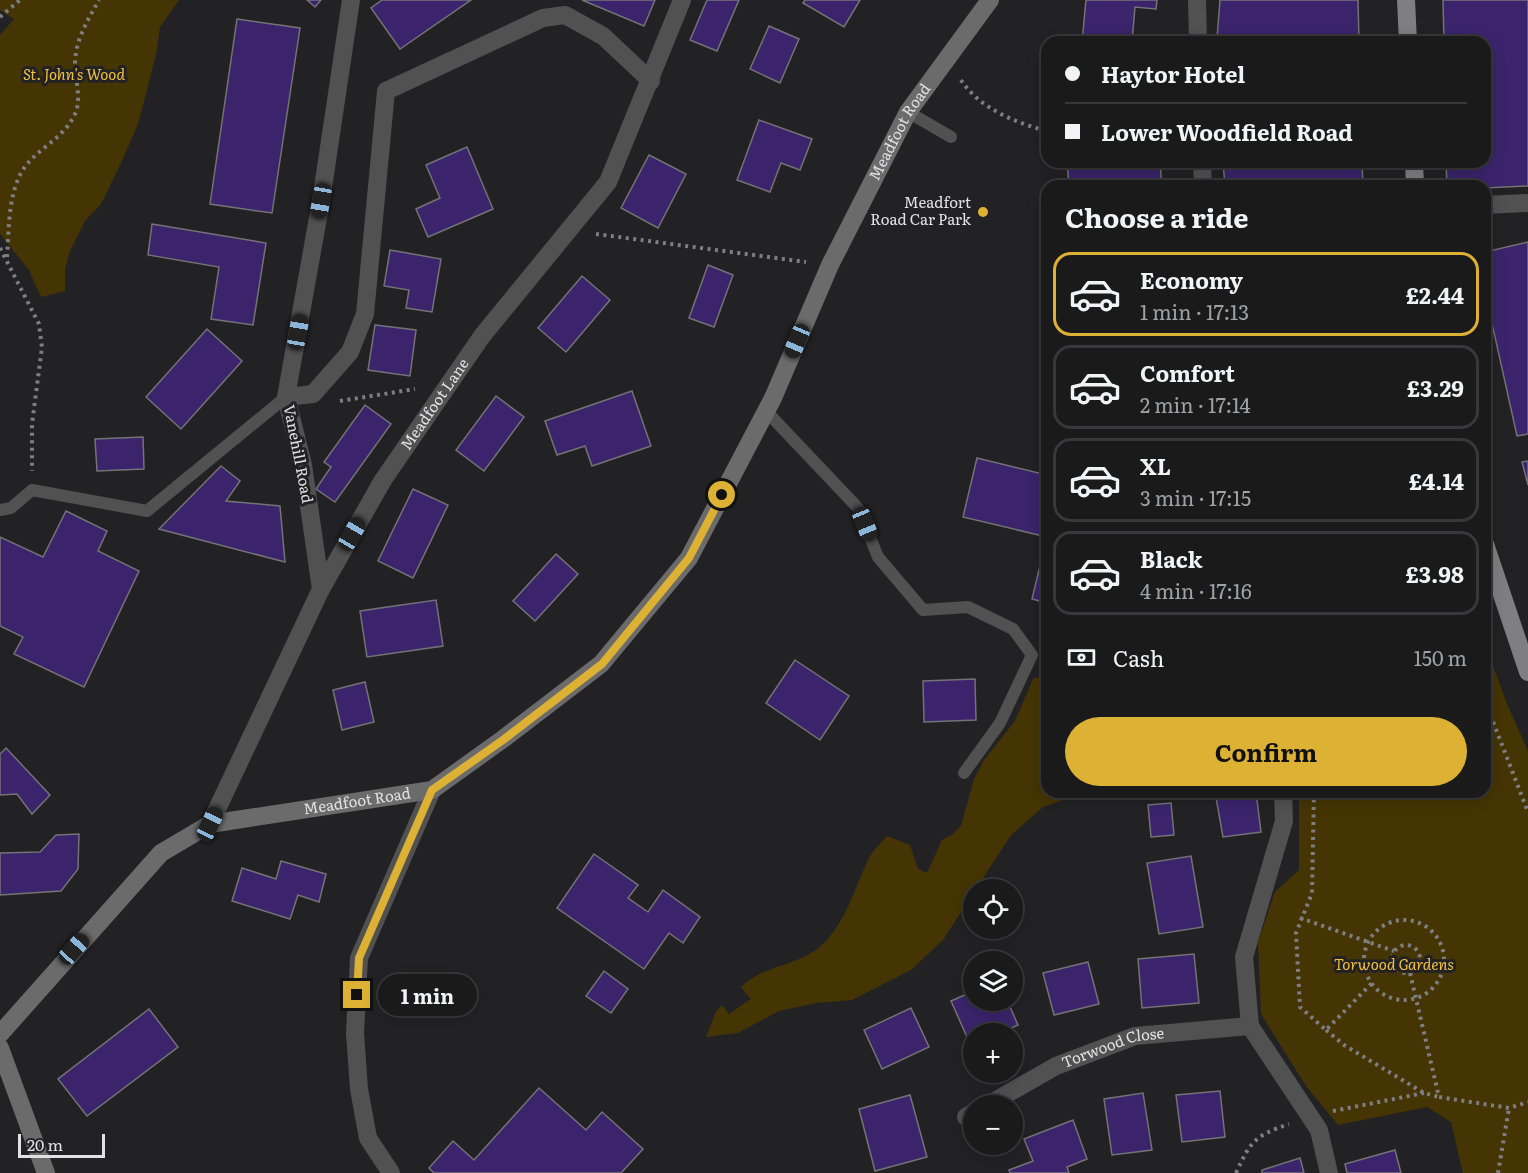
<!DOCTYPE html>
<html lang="en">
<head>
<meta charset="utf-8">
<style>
	:root { --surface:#1a1a1b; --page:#272728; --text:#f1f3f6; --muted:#9fa1a3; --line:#38383a; --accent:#ddb133 }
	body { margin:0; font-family:Literata,serif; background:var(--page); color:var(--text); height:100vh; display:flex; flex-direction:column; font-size:22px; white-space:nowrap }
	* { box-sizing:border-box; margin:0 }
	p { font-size:20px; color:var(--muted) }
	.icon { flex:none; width:33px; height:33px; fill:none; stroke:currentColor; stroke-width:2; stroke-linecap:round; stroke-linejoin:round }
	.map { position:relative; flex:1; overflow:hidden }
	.side { position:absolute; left:1041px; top:180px; width:450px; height:618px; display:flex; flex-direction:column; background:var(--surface); border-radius:18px; box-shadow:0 3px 15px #0003,0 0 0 2px var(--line) }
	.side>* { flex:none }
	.banner { position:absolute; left:1041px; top:36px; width:450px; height:132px; border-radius:18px; box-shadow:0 3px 15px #0003,0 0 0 2px var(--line); display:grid; align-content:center; height:132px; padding:0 24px; background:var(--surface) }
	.controls { position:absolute; left:963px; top:879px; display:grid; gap:12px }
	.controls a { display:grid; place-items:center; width:60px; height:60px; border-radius:50%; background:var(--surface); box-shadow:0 3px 15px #0003,0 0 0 2px var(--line); font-size:30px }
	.scale { position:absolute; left:18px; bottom:15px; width:87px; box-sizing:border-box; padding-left:6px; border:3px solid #e2e2e3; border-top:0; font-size:16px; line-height:21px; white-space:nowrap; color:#e2e2e3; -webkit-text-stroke:4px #222224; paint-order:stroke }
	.end { position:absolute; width:27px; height:27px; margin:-14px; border:8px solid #ddb133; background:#111; box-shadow:0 0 0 3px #111 }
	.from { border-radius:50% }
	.bubble { position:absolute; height:42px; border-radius:21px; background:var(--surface); box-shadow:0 3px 15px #0003,0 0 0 2px var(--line); font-size:20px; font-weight:700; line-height:42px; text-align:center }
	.car { position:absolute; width:18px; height:36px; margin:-18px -9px; border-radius:8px; box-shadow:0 0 4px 2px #0007; background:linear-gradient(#222 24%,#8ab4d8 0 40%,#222 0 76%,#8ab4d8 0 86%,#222 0) }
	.banner b { display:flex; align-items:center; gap:21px; height:57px; font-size:22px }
	.banner b+b { border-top:2px solid var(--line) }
	.banner i { width:15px; height:15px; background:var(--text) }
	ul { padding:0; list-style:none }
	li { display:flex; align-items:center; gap:18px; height:84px; margin:0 12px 9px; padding:0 12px; border:3px solid var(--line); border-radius:18px }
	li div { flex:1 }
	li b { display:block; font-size:22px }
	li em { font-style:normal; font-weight:700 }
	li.current { border-color:var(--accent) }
	li>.icon { width:54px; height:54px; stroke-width:1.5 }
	h2 { padding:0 24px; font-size:27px; line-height:72px }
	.pay { display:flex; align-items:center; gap:15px; height:66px; padding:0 24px; font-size:22px }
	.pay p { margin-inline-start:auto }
	.action { display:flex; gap:12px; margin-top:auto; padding:12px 24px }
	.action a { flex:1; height:69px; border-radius:36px; background:var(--accent); color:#111; font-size:24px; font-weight:700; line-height:69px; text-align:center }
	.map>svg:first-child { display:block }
	.green { fill:#453504 }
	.building { fill:#3b246c; stroke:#737376; stroke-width:1.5 }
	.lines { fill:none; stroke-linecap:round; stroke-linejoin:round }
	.path { stroke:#7f7f81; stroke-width:4; stroke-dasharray:3 4.5; stroke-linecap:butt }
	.lane { stroke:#515152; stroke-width:12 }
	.street { stroke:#515152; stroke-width:18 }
	.secondary { stroke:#6b6b6c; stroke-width:18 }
	.primary { stroke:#7f7f81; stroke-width:18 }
	.route { stroke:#ddb133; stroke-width:8 }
	.poi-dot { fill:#ddb133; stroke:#222224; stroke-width:2 }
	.labels { text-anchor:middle; stroke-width:6; stroke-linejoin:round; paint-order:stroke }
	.park-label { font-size:15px; font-style:italic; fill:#f0c13f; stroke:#222224 }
	.street-label { font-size:15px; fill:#e2e2e3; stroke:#222224 }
	.poi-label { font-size:15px; fill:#e2e2e3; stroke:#222224; text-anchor:end }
</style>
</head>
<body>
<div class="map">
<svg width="1528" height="1173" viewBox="0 0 1528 1173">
	<rect width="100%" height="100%" fill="#222224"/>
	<g class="green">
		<polygon points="0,0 179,0 160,27 156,55 138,124 121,163 101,204 85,221 70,251 65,269 65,291 41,297 29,270 0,234 0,35 14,19 0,10"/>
		<polygon points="1485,644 1507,704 1528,751 1528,1173 1463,1173 1451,1122 1427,1107 1338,1125 1306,1086 1261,1014 1258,942 1275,892 1299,870 1299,792 1485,792"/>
		<path d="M1047,675v117l36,1 -40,14 -32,28 -68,105 -32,30 -59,30 -36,3 -37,8 -41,22 -32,4 10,-25 6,-7 7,9 22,-15 -10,-12c23,-23 58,-20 82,-43 25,-25 31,-56 46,-86 4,-8 12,-15 18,-22l23,9 8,24 9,4 15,-33 11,-6 8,-8 13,-47 10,-19 31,-39 18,-42z"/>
	</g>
	<g class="building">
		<polygon points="307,0 321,0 315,7"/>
		<polygon points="382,0 471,0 400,49 371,8"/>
		<polygon points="582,0 655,0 644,26"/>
		<polygon points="707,0 739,0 717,51 690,40"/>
		<polygon points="805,0 860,0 844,27 803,3"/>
		<polygon points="1086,0 1157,0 1156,9 1135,7 1132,42 1082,42"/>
		<polygon points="1220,0 1358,0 1359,42 1271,42 1270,35 1217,38"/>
		<polygon points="1443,0 1528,0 1528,186 1485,188 1485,186 1447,186 1446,162 1485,162 1485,42 1444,42"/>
		<polygon points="237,19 300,28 272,213 210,204"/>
		<polygon points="769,26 799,39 780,83 750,69"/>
		<polygon points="1270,35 1271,42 1217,42 1217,38"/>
		<polygon points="759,120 812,139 800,170 781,163 770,192 737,180"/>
		<polygon points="467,147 493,209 428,237 416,209 440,198 426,165"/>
		<polygon points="649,155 686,174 658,228 621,208"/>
		<polygon points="1067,162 1160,162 1162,186 1069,186"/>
		<polygon points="1223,162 1362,162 1363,186 1225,186"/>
		<polygon points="152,224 266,243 253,325 211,319 219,267 148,255"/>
		<polygon points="1528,242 1528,434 1517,436 1485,292 1485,252"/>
		<polygon points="390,250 441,259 432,312 406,308 409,290 384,286"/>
		<polygon points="708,265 733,275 714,327 689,318"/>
		<polygon points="582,276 610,300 566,352 538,328"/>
		<polygon points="375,325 416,330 410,376 368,370"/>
		<polygon points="207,329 242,361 181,429 146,397"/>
		<polygon points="632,391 651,446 592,466 585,446 557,455 545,421"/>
		<polygon points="496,396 524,417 484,471 456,450"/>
		<polygon points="365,405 391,424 335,502 316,489 331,467 324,462"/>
		<polygon points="143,437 144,469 97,471 95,439"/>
		<polygon points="977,458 1047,475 1047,603 1032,599 1047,537 963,517"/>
		<polygon points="1528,461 1528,485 1522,462"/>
		<polygon points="221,466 240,481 226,501 280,506 285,562 159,529"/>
		<polygon points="413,489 448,505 413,578 378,561"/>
		<polygon points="66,511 107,531 98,551 139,571 84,687 14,654 23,637 0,626 0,537 43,557"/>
		<polygon points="556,554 578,574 535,621 513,601"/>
		<polygon points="436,600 443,646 367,657 360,611"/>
		<polygon points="795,660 849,696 820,740 766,703"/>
		<polygon points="975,679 976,720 924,722 923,681"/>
		<polygon points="365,682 374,722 342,730 333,690"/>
		<polygon points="6,748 50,795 32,814 17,794 0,795 0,754"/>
		<polygon points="1215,792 1256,792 1261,832 1223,837"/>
		<polygon points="1171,803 1174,835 1151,837 1148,805"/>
		<polygon points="79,834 78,869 61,891 0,895 0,853 40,852 56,835"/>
		<polygon points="594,854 638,885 628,898 648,912 663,890 700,917 683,943 669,933 644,969 557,908"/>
		<polygon points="1191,856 1203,927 1159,934 1147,863"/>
		<polygon points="281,861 326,874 319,902 298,895 290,919 232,901 242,868 276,879"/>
		<polygon points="1194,954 1199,1003 1142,1008 1138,959"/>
		<polygon points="1088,962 1099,1004 1054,1015 1043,973"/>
		<polygon points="604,971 628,989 611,1013 586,996"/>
		<polygon points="974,991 974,1000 1007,1000 1018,1025 999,1034 974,1034 971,1046 951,1001"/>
		<polygon points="911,1008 929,1047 882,1069 864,1030"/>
		<polygon points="149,1009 178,1047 87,1116 58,1079"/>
		<polygon points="539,1088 586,1130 602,1112 643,1149 621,1173 434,1173 429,1168 453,1141 474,1160"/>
		<polygon points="1220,1091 1225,1137 1182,1142 1176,1095"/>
		<polygon points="1143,1093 1152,1150 1112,1155 1104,1099"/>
		<polygon points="910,1095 927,1157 875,1171 859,1109"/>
		<polygon points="1073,1120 1087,1159 1067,1167 1069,1173 1010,1173 1009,1170 1033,1161 1024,1139"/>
		<polygon points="1395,1150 1401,1173 1347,1173 1345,1164"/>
		<polygon points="1300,1158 1304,1173 1262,1173 1262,1170"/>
	</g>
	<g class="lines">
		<g class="path">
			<polyline points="0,17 20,0"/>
			<path d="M961,80c18,28 55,43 86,51"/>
			<polyline points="596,234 806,262"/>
			<polyline points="0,248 39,324 42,347 32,424 32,471"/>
			<path d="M7,257c2,-26 1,-58 13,-82 12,-25 43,-34 55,-61 7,-16 0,-33 0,-50 0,-24 13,-44 24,-64"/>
			<polyline points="340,401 415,389"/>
			<polyline points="1485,701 1528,812"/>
			<polyline points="1314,792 1312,893 1296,933 1300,1007 1326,1030 1372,983"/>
			<polyline points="1300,918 1394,951"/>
			<circle cx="1404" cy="960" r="40"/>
			<circle cx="1406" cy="959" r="14"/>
			<polyline points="1410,973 1439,1097 1509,1108 1528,1102"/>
			<polyline points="1326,1030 1344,1045 1424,1093 1439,1097"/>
			<polyline points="1333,1111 1424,1093"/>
			<path d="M1236,1173c15,-33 19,-37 53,-49"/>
			<polyline points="1498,1173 1509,1108"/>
		</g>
		<g class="lane">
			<polyline points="908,112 951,137"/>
			<polyline points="766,411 858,508 878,557 923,610 968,607 1013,629 1032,655 1000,723 964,773"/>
			<polyline points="0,510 11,508 32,490 147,511 286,397"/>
		</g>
		<g class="street">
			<polyline points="1197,0 1198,42"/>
			<polyline points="1202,162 1203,186"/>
			<polyline points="1485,205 1528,203"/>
			<polyline points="286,397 313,394 350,352 365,314 386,91 543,18 565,15 603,36 651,81"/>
			<polyline points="321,589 303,465 286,397 321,201 351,0"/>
			<polyline points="1283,792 1284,821 1244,957 1250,1026 1319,1130 1329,1173"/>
			<path id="s1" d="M210,824l111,-235 62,-109 99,-144 126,-154 74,-182"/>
			<path id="s2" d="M986,1106l70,-40 79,-30 115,-10"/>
			<polyline points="966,1117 974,1112"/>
			<polyline points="391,1173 368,1138 359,1089 355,1033 359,958 432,790"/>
		</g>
		<g class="secondary">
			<path id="s3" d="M0,1034l161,-181 49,-29 222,-34 71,-51 98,-75 88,-106 84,-160 57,-133 78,-153 82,-112"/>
			<polyline points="0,1048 46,1173"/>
		</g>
		<g class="primary">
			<polyline points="1406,0 1408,42"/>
			<polyline points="1414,162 1415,186"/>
			<polyline points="1485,544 1528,672"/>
		</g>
	</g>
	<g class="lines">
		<polyline class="route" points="357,995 359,958 432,790 503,740 602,664 689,558 722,495"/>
	</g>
	<circle class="poi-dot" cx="983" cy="212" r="6"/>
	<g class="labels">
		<g class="park-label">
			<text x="74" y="80">St. John's Wood</text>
			<text x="1394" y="970">Torwood Gardens</text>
		</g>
		<g class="street-label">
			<text dy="5" stroke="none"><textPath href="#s3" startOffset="1348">Meadfoot Road</textPath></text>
			<text dy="5" stroke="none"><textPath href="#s1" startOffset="477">Meadfoot Lane</textPath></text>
			<text transform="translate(298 454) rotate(79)" y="5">Vanehill Road</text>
			<text dy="5" stroke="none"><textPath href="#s3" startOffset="448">Meadfoot Road</textPath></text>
			<text dy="5" stroke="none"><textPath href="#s2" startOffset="141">Torwood Close</textPath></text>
		</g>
		<g class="poi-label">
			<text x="971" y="208">Meadfort<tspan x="971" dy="17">Road Car Park</tspan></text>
		</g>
	</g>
</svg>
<div class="controls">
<a><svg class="icon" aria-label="locate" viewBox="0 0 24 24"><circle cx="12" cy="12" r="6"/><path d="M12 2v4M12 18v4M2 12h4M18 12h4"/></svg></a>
<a><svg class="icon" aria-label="layers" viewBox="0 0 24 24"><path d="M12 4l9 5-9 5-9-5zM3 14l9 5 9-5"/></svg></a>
<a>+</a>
<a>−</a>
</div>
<div class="scale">20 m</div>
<i class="end from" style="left:722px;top:495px"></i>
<i class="end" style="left:357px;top:995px"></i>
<div class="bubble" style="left:378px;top:974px;width:99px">1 min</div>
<i class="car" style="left:321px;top:201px;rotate:190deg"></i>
<i class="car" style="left:298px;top:332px;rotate:10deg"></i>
<i class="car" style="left:797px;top:341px;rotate:203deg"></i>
<i class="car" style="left:865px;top:524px;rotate:158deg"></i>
<i class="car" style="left:352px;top:534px;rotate:30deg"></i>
<i class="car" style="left:210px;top:824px;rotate:25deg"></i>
<i class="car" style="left:74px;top:949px;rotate:42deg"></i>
<div class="banner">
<b><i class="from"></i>Haytor Hotel</b>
<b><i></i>Lower Woodfield Road</b>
</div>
<section class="side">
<h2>Choose a ride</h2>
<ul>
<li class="current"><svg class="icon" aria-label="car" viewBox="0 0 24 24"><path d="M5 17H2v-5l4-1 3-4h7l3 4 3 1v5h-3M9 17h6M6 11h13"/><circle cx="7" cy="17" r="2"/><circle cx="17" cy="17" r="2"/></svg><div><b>Economy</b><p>1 min · 17:13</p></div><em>£2.44</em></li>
<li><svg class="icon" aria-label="car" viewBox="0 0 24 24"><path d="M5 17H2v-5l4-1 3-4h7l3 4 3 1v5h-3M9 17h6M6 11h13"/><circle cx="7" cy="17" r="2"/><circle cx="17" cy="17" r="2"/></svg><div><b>Comfort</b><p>2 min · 17:14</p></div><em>£3.29</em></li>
<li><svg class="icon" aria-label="car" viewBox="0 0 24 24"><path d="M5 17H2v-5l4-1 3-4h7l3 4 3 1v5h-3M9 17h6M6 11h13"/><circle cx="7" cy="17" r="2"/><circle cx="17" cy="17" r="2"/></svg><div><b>XL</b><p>3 min · 17:15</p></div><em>£4.14</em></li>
<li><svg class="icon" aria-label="car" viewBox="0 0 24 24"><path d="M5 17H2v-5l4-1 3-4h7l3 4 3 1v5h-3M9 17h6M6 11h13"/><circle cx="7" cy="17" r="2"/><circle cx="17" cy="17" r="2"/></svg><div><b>Black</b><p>4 min · 17:16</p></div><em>£3.98</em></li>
</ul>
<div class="pay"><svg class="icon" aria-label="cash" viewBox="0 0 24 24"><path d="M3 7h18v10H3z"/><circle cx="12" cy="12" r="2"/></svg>Cash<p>150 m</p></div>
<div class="action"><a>Confirm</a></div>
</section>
</div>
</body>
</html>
